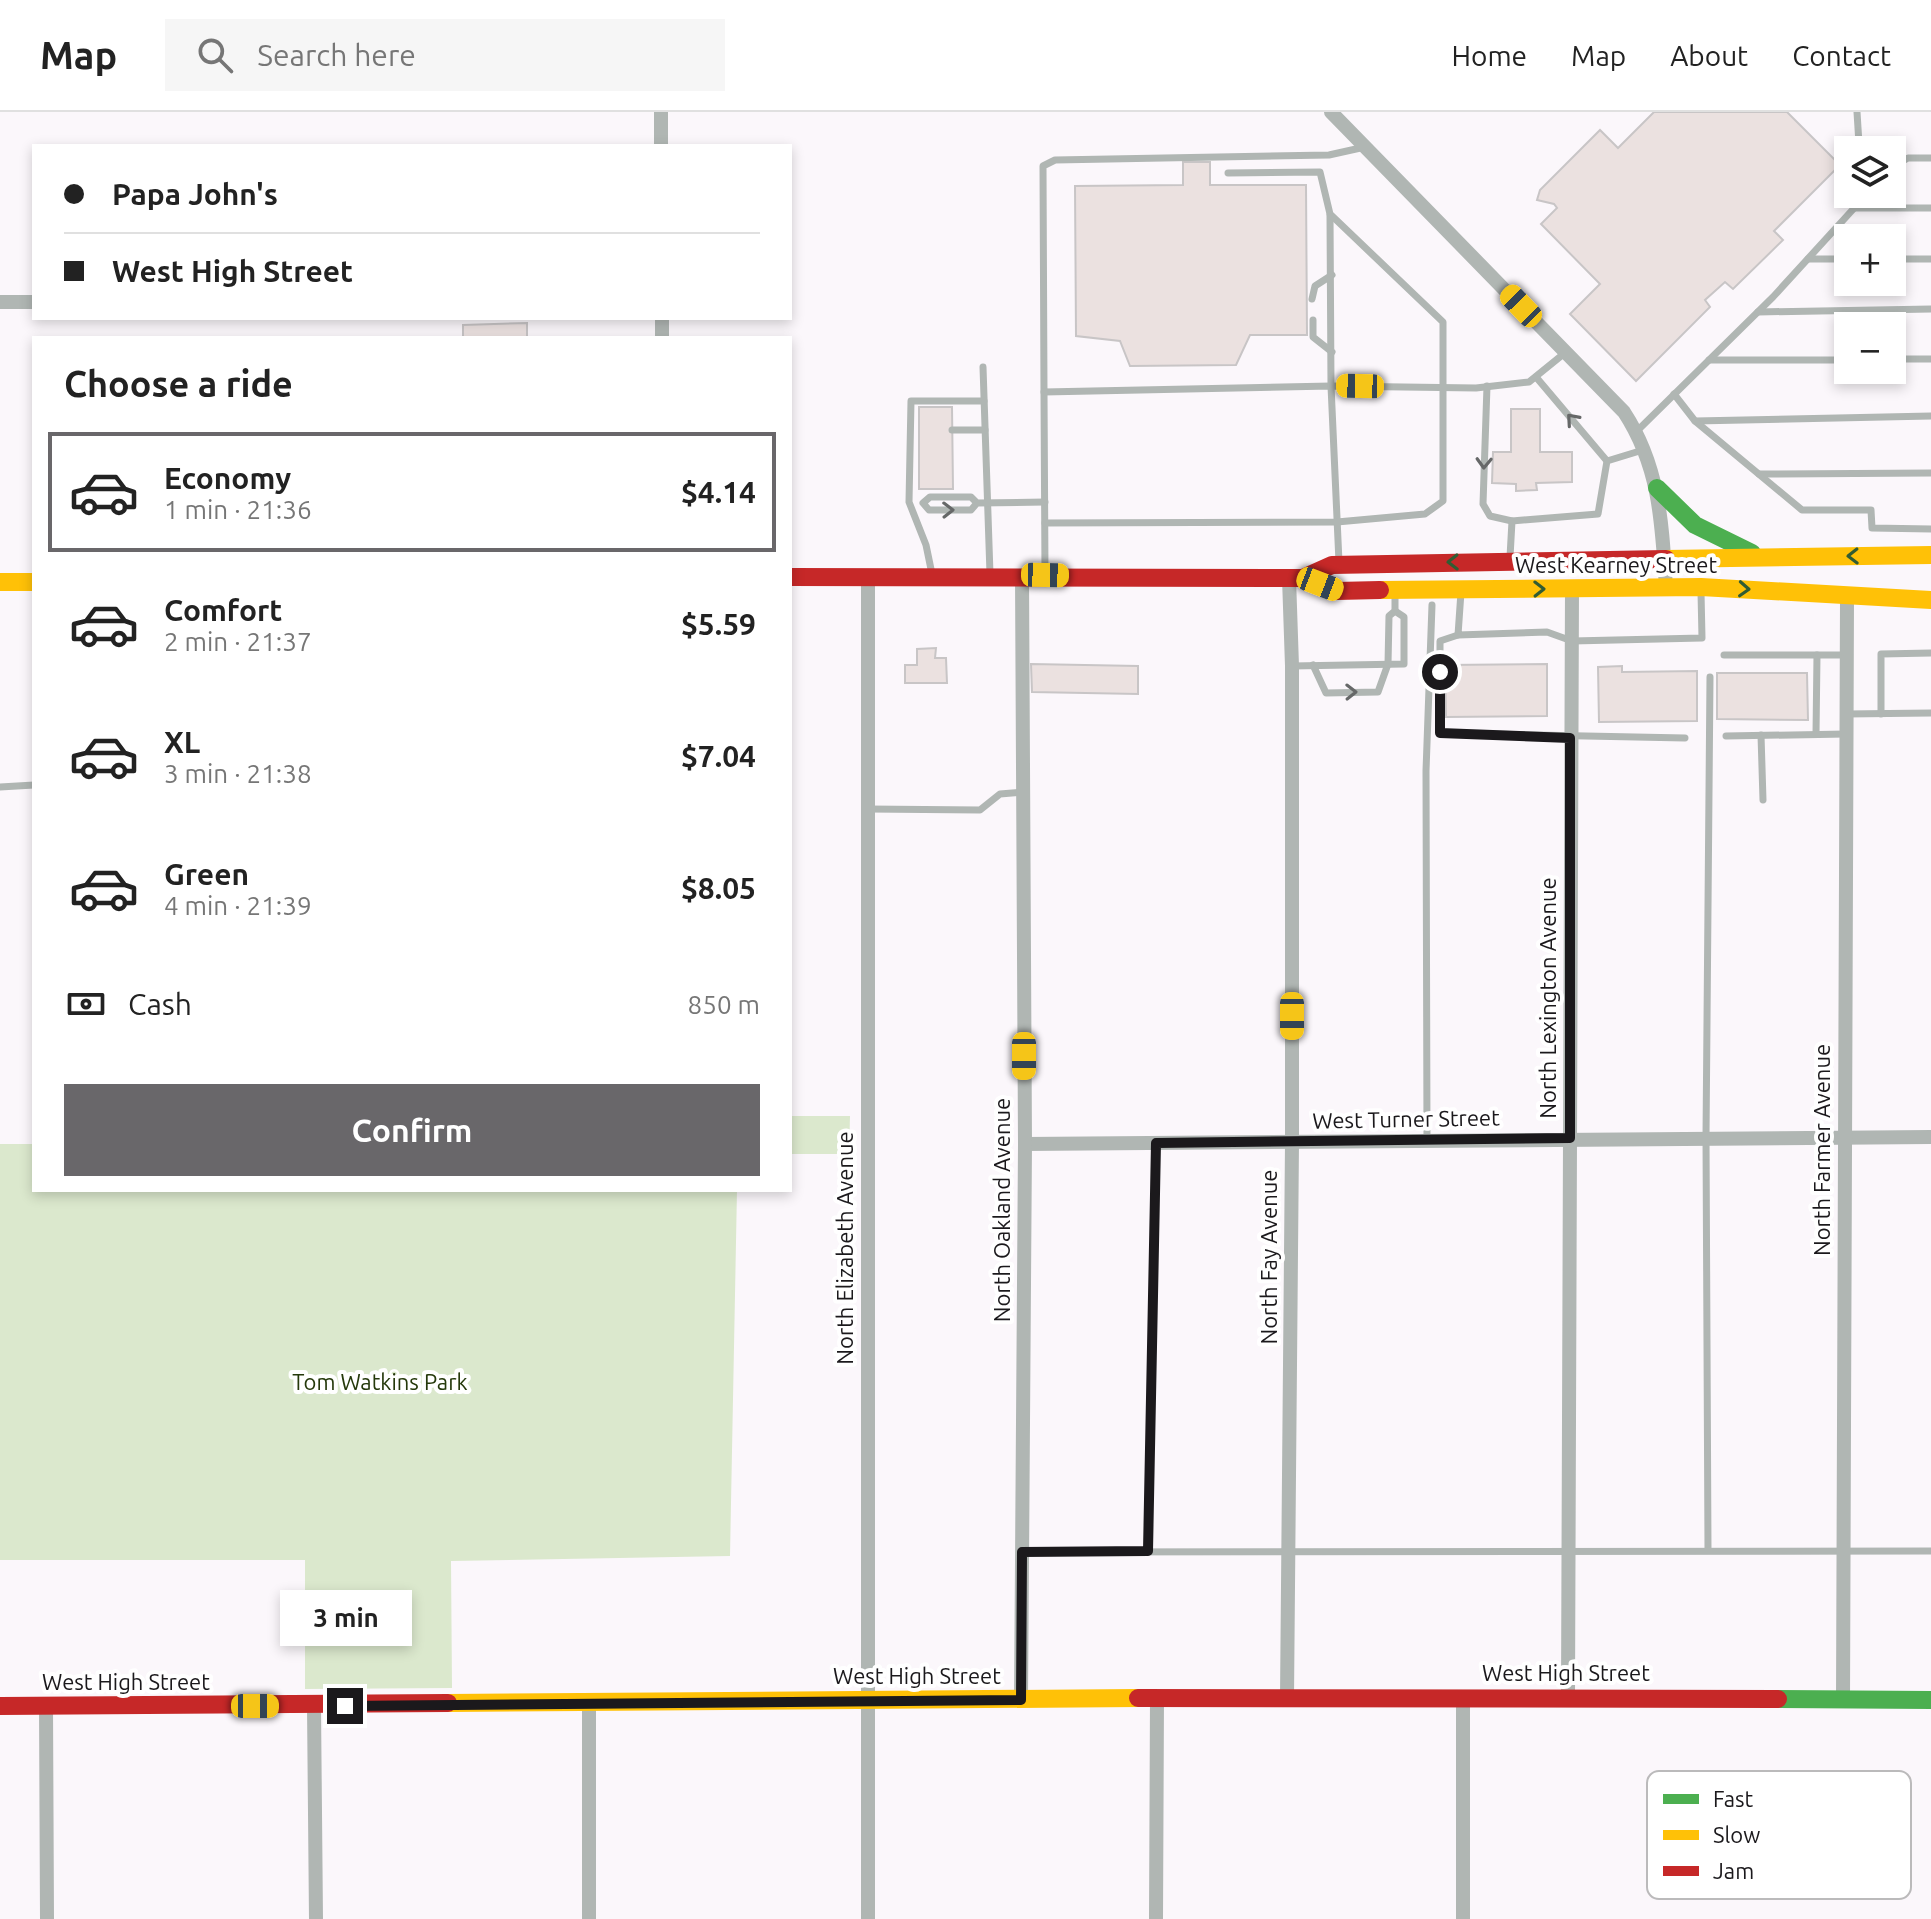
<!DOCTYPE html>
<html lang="en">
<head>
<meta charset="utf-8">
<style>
	:root { --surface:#fff; --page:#f6f6f6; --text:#222; --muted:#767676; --line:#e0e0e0; --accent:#69676a }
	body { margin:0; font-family:Ubuntu,sans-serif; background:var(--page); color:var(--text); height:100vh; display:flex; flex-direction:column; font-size:30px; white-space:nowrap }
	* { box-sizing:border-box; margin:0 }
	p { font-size:26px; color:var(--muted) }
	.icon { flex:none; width:44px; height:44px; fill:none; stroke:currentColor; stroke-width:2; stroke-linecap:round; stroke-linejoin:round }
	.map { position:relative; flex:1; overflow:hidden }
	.details { position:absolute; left:32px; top:224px; width:760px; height:856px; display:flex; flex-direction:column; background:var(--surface); border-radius:0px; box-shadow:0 4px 12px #0003 }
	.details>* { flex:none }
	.hud { position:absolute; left:32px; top:32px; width:760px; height:176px; border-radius:0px; box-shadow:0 4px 12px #0003; display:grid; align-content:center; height:176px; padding:0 32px; background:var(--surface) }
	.tools { position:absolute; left:1834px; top:24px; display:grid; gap:16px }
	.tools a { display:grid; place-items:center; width:72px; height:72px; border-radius:0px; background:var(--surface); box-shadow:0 4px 12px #0003; font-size:40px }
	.end { position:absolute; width:36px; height:36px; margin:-18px; border:10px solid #1b191c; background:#fff; box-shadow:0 0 0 4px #fff }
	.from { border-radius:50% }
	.bubble { position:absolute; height:56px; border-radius:0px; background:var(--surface); box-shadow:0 4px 12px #0003; font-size:26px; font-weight:700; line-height:56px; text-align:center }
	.car { position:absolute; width:24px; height:48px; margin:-24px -12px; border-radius:10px; box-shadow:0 0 6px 2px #0007; background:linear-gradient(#f5c518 24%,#345 0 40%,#f5c518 0 76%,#345 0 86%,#f5c518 0) }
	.hud b { display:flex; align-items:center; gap:28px; height:76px; font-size:30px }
	.hud b+b { border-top:2px solid var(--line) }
	.hud i { width:20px; height:20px; background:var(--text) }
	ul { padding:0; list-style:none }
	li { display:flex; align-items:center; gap:24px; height:120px; margin:0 16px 12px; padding:0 16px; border:4px solid transparent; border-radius:0px }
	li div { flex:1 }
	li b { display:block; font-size:30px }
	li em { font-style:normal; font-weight:700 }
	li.on { border-color:var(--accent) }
	li>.icon { width:72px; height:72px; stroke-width:1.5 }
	h2 { padding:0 32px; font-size:36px; line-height:96px }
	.pay { display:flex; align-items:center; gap:20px; height:88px; padding:0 32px; font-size:30px }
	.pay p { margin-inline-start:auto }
	.cta { display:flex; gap:16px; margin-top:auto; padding:16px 32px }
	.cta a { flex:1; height:92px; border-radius:0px; background:var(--accent); color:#fff; font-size:32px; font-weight:700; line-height:92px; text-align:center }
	header { display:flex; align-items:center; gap:48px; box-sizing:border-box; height:112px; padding:0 40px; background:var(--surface); border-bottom:2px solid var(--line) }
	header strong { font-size:38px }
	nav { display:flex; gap:44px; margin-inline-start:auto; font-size:28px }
	.search { width:560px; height:72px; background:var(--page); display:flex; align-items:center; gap:20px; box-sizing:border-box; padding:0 28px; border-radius:0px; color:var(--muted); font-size:30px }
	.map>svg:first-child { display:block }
	.green { fill:#dbe8cd }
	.building { fill:#ebe1e0; stroke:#c8c5c6; stroke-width:2 }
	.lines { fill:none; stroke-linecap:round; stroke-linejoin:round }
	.lane { stroke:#b0b6b3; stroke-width:7 }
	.street { stroke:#b0b6b3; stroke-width:14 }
	.fast { stroke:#4caf50; stroke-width:18 }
	.slow { stroke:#ffc107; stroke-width:18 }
	.jam { stroke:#c62828; stroke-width:18 }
	.oneway { stroke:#666868 }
	.oneway2 { stroke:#315c33 }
	.route { stroke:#1b191c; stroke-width:10 }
	.labels { text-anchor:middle; stroke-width:8; stroke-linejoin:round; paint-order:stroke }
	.street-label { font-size:22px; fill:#1b191c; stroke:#fff }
	.park-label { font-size:22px; fill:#25390b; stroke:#fff }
	.key { fill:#fff; stroke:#bbbabb; stroke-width:2 }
	.key-label { font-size:22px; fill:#1b191c }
</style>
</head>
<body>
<header>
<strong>Map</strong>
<div class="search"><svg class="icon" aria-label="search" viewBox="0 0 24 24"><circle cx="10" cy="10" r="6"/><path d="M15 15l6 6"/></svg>Search here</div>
<nav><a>Home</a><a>Map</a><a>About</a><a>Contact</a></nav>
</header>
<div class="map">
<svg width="1931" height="1807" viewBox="0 0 1931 1807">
	<rect width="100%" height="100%" fill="#fbf7fb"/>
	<g class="green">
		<polygon points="790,1004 850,1004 849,1042 790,1042"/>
		<polygon points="0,1032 34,1032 34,1078 737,1078 730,1444 451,1449 452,1576 305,1577 305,1448 0,1448"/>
	</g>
	<g class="building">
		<polygon points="1654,0 1787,0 1840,53 1774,119 1783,128 1733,177 1725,170 1705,188 1710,195 1636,269 1570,202 1600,172 1541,112 1557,96 1554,92 1537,88 1540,78 1600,18 1618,36"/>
		<polygon points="1183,50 1210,50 1210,73 1306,73 1307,223 1250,223 1236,253 1130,254 1120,229 1076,224 1075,74 1183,73"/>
		<polygon points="527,211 527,226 463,226 463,213"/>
		<polygon points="919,295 952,295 953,377 919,377"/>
		<polygon points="1511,297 1540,297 1540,340 1572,340 1572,370 1536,371 1537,378 1516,379 1516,372 1492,371 1493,340 1511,340"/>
		<polygon points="936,536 935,546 946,546 947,571 905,571 905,553 917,553 917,537"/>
		<polygon points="1031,552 1138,554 1138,582 1032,580"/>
		<polygon points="1547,552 1547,604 1446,605 1445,553"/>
		<polygon points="1622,554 1622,560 1697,559 1697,609 1599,610 1598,555"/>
		<polygon points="1717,561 1807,561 1808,608 1717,607"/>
	</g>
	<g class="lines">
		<g class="lane">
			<polyline points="1857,0 1859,32 1865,38"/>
			<polyline points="1365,35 1329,43 1055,48 1043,54 1044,280 1331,274 1476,276 1529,270 1566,240"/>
			<polyline points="1892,55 1908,46 1931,46"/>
			<polyline points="1854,96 1931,96"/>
			<polyline points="1330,103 1331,274 1339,450"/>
			<polyline points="1808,147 1848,147"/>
			<polyline points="1892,147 1931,147"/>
			<polyline points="1312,187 1315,174 1332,163"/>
			<polyline points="1758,200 1931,197"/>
			<polyline points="1313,208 1313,225 1332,240"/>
			<polyline points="1892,247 1931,247"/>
			<polyline points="1709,248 1848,248"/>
			<polyline points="983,255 990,462"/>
			<polyline points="1536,265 1607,349"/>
			<polyline points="1487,274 1483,392 1490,404 1512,409"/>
			<polyline points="1044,280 1045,462"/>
			<polyline points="1674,282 1695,309 1931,304"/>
			<polyline points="1695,309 1802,398 1871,398 1872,416 1931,417"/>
			<polyline points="952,318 985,318"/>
			<polyline points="1637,319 1773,185 1867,82"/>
			<polyline points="1759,362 1931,361"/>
			<polyline points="977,391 971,398 929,398 923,391 930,385 971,385 977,391 1045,390"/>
			<polyline points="1045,411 1337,410 1425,402 1443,389 1443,210 1330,102 1320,60 1228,61"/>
			<polyline points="1510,445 1512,409 1598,402 1607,349 1643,338"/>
			<polyline points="932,462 926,433 909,390 911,289 984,289"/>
			<polyline points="1461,480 1458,523 1547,520 1572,529 1702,526 1701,480"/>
			<polyline points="1458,523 1440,529 1440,621 1685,626"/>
			<polyline points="1724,543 1846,543"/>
			<polyline points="1313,553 1326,581 1378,580 1388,552 1389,504 1395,499 1395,481"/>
			<polyline points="1292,554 1404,552 1404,505 1395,499"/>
			<polyline points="1846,602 1931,601"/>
			<polyline points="1881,602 1881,542 1931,541"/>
			<polyline points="1816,622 1817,543"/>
			<polyline points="1761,623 1763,688"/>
			<polyline points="1726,624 1846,622"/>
			<polyline points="0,675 34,673"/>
			<polyline points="868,697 980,698 1000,682 1023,680"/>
			<polyline points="1427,1029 1426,659 1432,493"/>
			<polyline points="1708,1438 1706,1025 1710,565"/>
			<polyline points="1148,1439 1156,1031"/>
			<polyline points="1022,1440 1931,1439"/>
		</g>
		<g class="street">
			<polyline points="661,0 661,34"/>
			<path d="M1331,0l293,300c36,55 38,112 42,176"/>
			<polyline points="0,190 34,190"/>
			<polyline points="662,206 662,226"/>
			<polyline points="1025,1032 1931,1025"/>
			<polyline points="1568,1584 1572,476"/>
			<polyline points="1287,1585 1292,1031 1292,554 1289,466"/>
			<polyline points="1021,1588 1025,1032 1022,464"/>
			<polyline points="1843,1588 1847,488"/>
			<polyline points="46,1594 47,1807"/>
			<polyline points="314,1594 316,1807"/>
			<polyline points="589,1807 589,1593"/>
			<polyline points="868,1807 868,464"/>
			<polyline points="1156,1807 1157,1586"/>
			<polyline points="1463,1807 1463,1585"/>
		</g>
		<g class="fast">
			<polyline points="1657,376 1695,413 1752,441"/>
			<polyline points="1778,1587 1931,1588"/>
		</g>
		<g class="slow">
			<polyline points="1666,447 1931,443"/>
			<polyline points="0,470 34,470"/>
			<polyline points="1380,478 1701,475 1931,488"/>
			<polyline points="448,1591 1138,1586"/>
		</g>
		<g class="jam">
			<polyline points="790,465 1303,466 1337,479 1380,478"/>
			<polyline points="1303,466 1332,453 1666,447"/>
			<polyline points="1138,1586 1778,1587"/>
			<polyline points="0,1594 448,1591"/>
		</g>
	</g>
	<defs><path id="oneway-chevron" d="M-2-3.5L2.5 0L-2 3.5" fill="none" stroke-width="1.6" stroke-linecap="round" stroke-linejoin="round" transform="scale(2)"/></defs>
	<g class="oneway">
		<use href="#oneway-chevron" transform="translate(1572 307) rotate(-131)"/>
		<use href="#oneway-chevron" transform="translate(1484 351) rotate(92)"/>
		<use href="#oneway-chevron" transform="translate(948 398) rotate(-1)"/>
		<use href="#oneway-chevron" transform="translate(1351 580) rotate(-1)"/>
	</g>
	<g class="oneway2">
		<use href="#oneway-chevron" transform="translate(1853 444) rotate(179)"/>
		<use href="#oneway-chevron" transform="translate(1453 450) rotate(179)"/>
		<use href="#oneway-chevron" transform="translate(1539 477) rotate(-1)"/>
		<use href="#oneway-chevron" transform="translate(1744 477) rotate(3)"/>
	</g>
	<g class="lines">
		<polyline class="route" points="345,1594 1021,1588 1022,1440 1148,1439 1156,1031 1570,1026 1570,626 1440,621 1440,560"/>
	</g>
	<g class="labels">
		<g class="street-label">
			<text x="1616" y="461">West Kearney Street</text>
			<text transform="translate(1548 886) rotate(-90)" y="8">North Lexington Avenue</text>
			<text transform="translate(1406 1007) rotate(-1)" y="8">West Turner Street</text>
			<text transform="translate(1822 1038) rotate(-90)" y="8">North Farmer Avenue</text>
			<text transform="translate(1002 1098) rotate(-90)" y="8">North Oakland Avenue</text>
			<text transform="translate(845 1136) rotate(-90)" y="8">North Elizabeth Avenue</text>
			<text transform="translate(1269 1145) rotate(-90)" y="8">North Fay Avenue</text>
			<text x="1566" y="1569">West High Street</text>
			<text x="917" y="1572">West High Street</text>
			<text x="126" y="1578">West High Street</text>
		</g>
		<g class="park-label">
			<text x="380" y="1278">Tom Watkins Park</text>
		</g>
	</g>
	<rect x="1647" y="1659" width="264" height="128" rx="12" class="key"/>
	<rect x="1663" y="1682" width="36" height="10" fill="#4caf50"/>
	<rect x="1663" y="1718" width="36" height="10" fill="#ffc107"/>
	<rect x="1663" y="1754" width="36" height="10" fill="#c62828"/>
	<g class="key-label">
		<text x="1713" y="1695">Fast</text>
		<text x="1713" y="1731">Slow</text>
		<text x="1713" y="1767">Jam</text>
	</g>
</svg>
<div class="tools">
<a><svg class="icon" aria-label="layers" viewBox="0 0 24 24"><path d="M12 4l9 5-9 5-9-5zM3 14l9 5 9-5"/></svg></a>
<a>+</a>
<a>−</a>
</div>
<i class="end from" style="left:1440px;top:560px"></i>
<i class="end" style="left:345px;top:1594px"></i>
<div class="bubble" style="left:280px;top:1478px;width:132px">3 min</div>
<i class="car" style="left:1521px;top:194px;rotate:316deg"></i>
<i class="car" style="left:1360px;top:274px;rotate:271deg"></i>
<i class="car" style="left:1045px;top:463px;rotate:91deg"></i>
<i class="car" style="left:1320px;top:472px;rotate:111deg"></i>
<i class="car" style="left:1292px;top:904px;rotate:180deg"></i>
<i class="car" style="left:1024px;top:944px;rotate:180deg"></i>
<i class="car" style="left:255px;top:1594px;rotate:90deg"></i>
<div class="hud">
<b><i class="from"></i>Papa John's</b>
<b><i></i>West High Street</b>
</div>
<section class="details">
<h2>Choose a ride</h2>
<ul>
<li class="on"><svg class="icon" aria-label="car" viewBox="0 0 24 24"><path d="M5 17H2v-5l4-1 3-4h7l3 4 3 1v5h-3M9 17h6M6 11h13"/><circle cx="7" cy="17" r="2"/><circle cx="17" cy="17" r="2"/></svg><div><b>Economy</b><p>1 min · 21:36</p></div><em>$4.14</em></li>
<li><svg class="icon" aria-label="car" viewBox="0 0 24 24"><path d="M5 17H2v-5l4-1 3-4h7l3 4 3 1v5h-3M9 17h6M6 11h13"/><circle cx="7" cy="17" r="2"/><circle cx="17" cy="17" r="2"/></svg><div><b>Comfort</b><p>2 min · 21:37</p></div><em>$5.59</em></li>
<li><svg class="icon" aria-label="car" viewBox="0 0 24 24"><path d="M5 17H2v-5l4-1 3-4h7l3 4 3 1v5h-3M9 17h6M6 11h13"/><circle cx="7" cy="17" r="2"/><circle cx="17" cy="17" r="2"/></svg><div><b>XL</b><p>3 min · 21:38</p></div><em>$7.04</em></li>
<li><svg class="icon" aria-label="car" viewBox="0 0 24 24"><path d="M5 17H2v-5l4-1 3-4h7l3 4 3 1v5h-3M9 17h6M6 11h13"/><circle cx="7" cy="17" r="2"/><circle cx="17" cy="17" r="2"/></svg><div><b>Green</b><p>4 min · 21:39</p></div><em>$8.05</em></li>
</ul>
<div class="pay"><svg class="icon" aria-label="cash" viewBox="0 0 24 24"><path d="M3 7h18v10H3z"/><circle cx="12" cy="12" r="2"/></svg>Cash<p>850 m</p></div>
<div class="cta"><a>Confirm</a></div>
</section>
</div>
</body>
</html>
